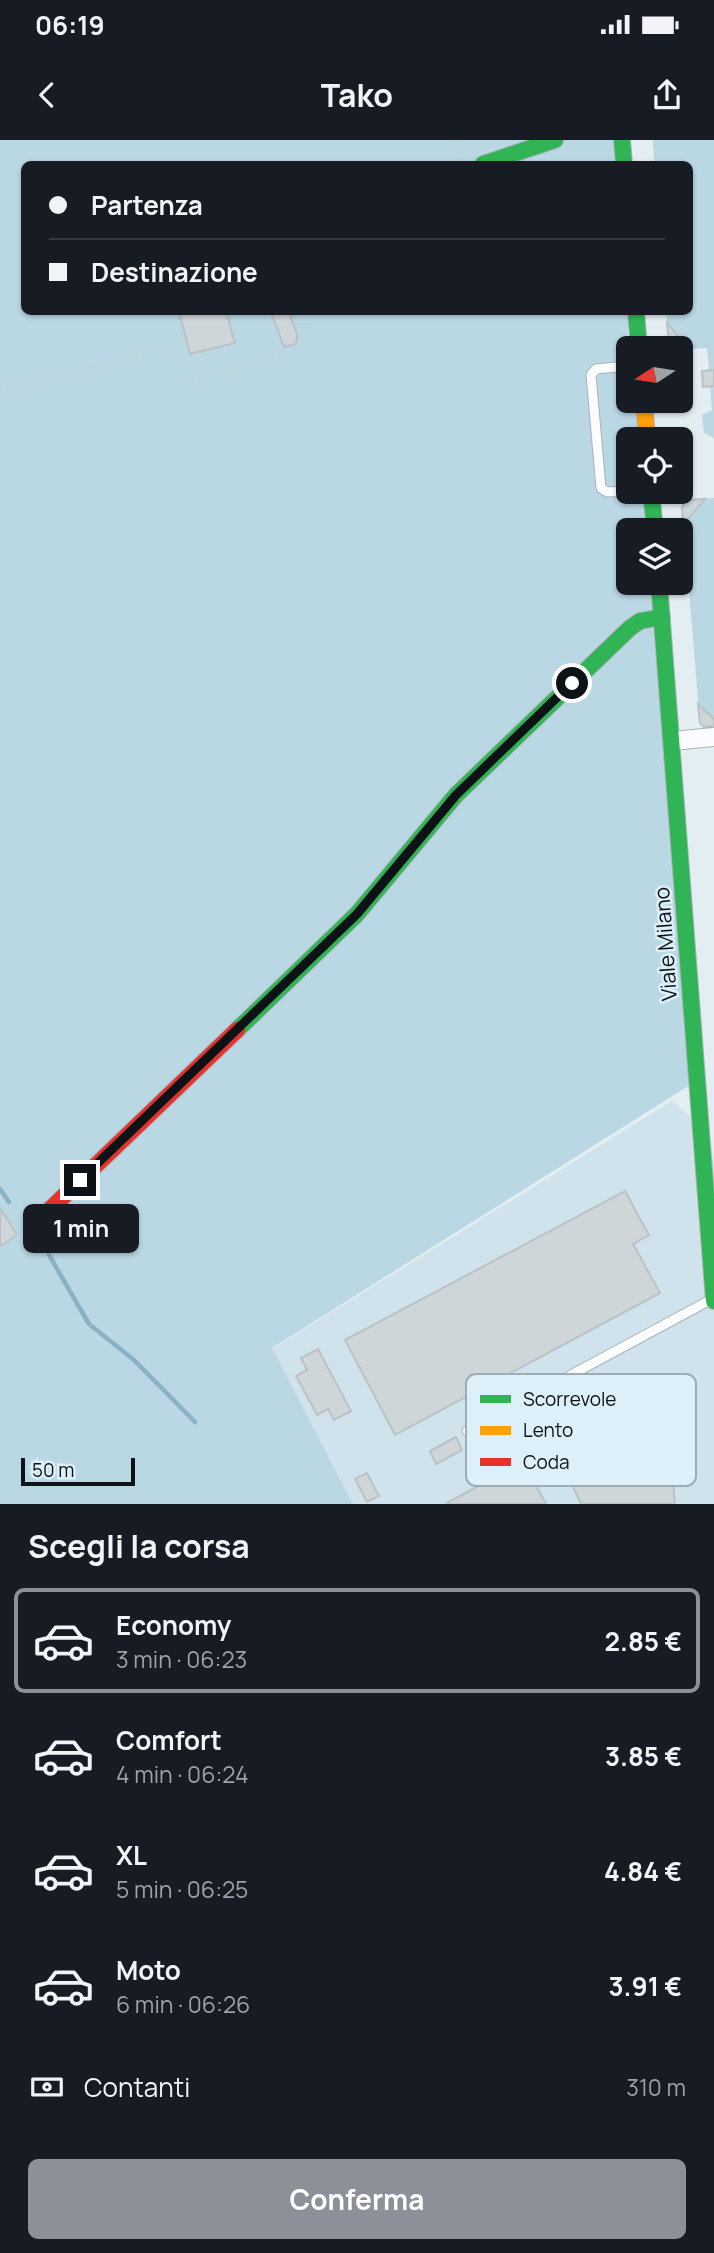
<!DOCTYPE html>
<html lang="it">
<head>
<meta charset="utf-8">
<style>
	:root { --surface:#171b24; --page:#242831; --text:#f1f3f6; --muted:#9ea1a6; --line:#363941; --accent:#8c9099 }
	body { margin:0; font-family:Manrope,sans-serif; background:var(--page); color:var(--text); height:100vh; display:flex; flex-direction:column; font-size:26px; white-space:nowrap }
	* { box-sizing:border-box; margin:0 }
	p { font-size:23px; color:var(--muted) }
	.icon { flex:none; width:38px; height:38px; fill:none; stroke:currentColor; stroke-width:2; stroke-linecap:round; stroke-linejoin:round }
	.map { position:relative; height:1364px; overflow:hidden }
	.drawer { display:flex; flex-direction:column; background:var(--surface); flex:1 }
	.drawer>* { flex:none }
	.hud { position:absolute; left:21px; top:21px; width:672px; height:154px; border-radius:10px; box-shadow:0 2px 5px #0004; display:grid; align-content:center; height:154px; padding:0 28px; background:var(--surface) }
	.needle { width:46px; rotate:258deg }
	.fabs { position:absolute; left:616px; top:196px; display:grid; gap:14px }
	.fabs a { display:grid; place-items:center; width:77px; height:77px; border-radius:10px; background:var(--surface); box-shadow:0 2px 5px #0004; font-size:35px }
	.scale { position:absolute; left:21px; bottom:18px; width:114px; box-sizing:border-box; padding-left:7px; border:4px solid #0c1215; border-top:0; font-size:19px; line-height:24px; white-space:nowrap; color:#0c1215; -webkit-text-stroke:5px #ddf0f9; paint-order:stroke }
	.end { position:absolute; width:32px; height:32px; margin:-16px; border:9px solid #0c1215; background:#fff; box-shadow:0 0 0 4px #fff }
	.from { border-radius:50% }
	.bubble { position:absolute; height:49px; border-radius:10px; background:var(--surface); box-shadow:0 2px 5px #0004; font-size:23px; font-weight:700; line-height:49px; text-align:center }
	.hud b { display:flex; align-items:center; gap:24px; height:66px; font-size:26px }
	.hud b+b { border-top:2px solid var(--line) }
	.hud i { width:18px; height:18px; background:var(--text) }
	ul { padding:0; list-style:none }
	li { display:flex; align-items:center; gap:21px; height:105px; margin:0 14px 10px; padding:0 14px; border:4px solid transparent; border-radius:10px }
	li div { flex:1 }
	li b { display:block; font-size:26px }
	li em { font-style:normal; font-weight:700 }
	li.selected { border-color:var(--accent) }
	li>.icon { width:63px; height:63px; stroke-width:1.5 }
	h2 { padding:0 28px; font-size:32px; line-height:84px }
	.pay { display:flex; align-items:center; gap:18px; height:77px; padding:0 28px; font-size:26px }
	.pay p { margin-inline-start:auto }
	.cta { display:flex; gap:14px; margin-top:auto; padding:14px 28px }
	.cta a { flex:1; height:80px; border-radius:10px; background:var(--accent); color:#fff; font-size:28px; font-weight:700; line-height:80px; text-align:center }
	.status { display:flex; justify-content:space-between; align-items:center; height:49px; padding:0 35px; background:var(--surface); direction:ltr }
	.status svg { height:19px; fill:currentColor }
	header { display:flex; justify-content:space-between; align-items:center; height:91px; padding:0 28px; background:var(--surface); font-size:32px; font-weight:700 }
	.map>svg:first-child { display:block }
	.built { fill:#d0e3ec }
	.green { fill:#bad7e4 }
	.lines { fill:none; stroke-linecap:round; stroke-linejoin:round }
	.stream { stroke:#89b2c4; stroke-width:4.5 }
	.building { fill:#ced6da; stroke:#bac2c6; stroke-width:2 }
	.lane-casing { stroke:#aab2b6; stroke-width:11 }
	.street-casing { stroke:#aab2b6; stroke-width:20 }
	.fast-casing { stroke:#aab2b6; stroke-width:18 }
	.slow-casing { stroke:#aab2b6; stroke-width:18 }
	.jam-casing { stroke:#aab2b6; stroke-width:18 }
	.path { stroke:#cccfd1; stroke-width:2.5; stroke-dasharray:2 5; stroke-linecap:butt }
	.lane { stroke:#fbfcfd; stroke-width:9 }
	.street { stroke:#fbfcfd; stroke-width:18 }
	.fast { stroke:#30b455; stroke-width:16 }
	.slow { stroke:#ff9f0a; stroke-width:16 }
	.jam { stroke:#e5322d; stroke-width:16 }
	.route { stroke:#0c1215; stroke-width:9 }
	.labels { text-anchor:middle; stroke-width:5; stroke-linejoin:round; paint-order:stroke }
	.street-label { font-size:21px; fill:#0c1215; stroke:#ddf0f9 }
	.key { fill:#ddf0f9; stroke:#9eadb5; stroke-width:2 }
	.key-label { font-size:19px; fill:#0c1215 }
</style>
</head>
<body>
<div class="status"><b>06:19</b><svg viewBox="0 0 49 12"><path d="M0 12V9h3v3zM5 12V6h3v6zM10 12V3h3v9zM15 12V0h3v12zM26 1h20v11H26zM47 4h2v5h-2z"/></svg></div>
<header><svg class="icon" aria-label="back" viewBox="0 0 24 24"><path d="M15 5l-7 7 7 7"/></svg>Tako<svg class="icon" aria-label="share" viewBox="0 0 24 24"><path d="M12 15V3M7 8l5-5 5 5M5 13v7h14v-7"/></svg></header>
<div class="map">
<svg width="714" height="1364" viewBox="0 0 714 1364">
	<rect width="100%" height="100%" fill="#e3eef3"/>
	<polygon class="built" points="672,961 708,992 714,1023 714,1364 353,1364 272,1209"/>
	<g class="green">
		<polygon points="0,0 614,0 616,24 24,24 24,172 628,172 628,261 635,261 639,299 628,299 628,352 643,352 646,390 628,390 628,443 650,443 690,945 272,1208 353,1364 0,1364"/>
		<polygon points="653,0 714,0 714,298 704,293 702,275 712,270 710,247 703,247 702,231 709,230 707,208 681,210 669,204 666,172 690,172 690,24 654,24"/>
		<polygon points="714,358 714,588 706,588 700,583 682,367 687,360"/>
	</g>
	<g class="lines">
		<g class="stream">
			<polyline points="0,1049 9,1062"/>
			<polyline points="49,1115 89,1184 134,1220 195,1282"/>
		</g>
	</g>
	<g class="building">
		<polygon points="179,172 226,172 235,203 190,214"/>
		<polygon points="271,172 289,172 297,194 296,204 284,207"/>
		<polygon points="667,183 688,208 672,208 669,204"/>
		<polygon points="714,230 714,246 703,247 702,231"/>
		<polygon points="705,359 683,385 682,367 687,360"/>
		<polygon points="698,564 714,579 714,586 704,587 700,583"/>
		<polygon points="625,1051 649,1095 633,1104 660,1153 395,1295 345,1200"/>
		<polygon points="0,1068 17,1095 0,1106"/>
		<polygon points="318,1209 351,1271 334,1280 328,1269 317,1275 296,1236 307,1230 301,1218"/>
		<polygon points="666,1266 675,1364 581,1364 555,1310 596,1291 609,1318 635,1306 632,1269"/>
		<polygon points="456,1297 462,1310 436,1324 430,1311"/>
		<polygon points="523,1322 546,1364 445,1364"/>
		<polygon points="367,1333 379,1356 367,1362 355,1339"/>
	</g>
	<g class="lines">
		<g class="lane-casing">
			<g id="lane">
				<polyline points="628,226 596,229 591,235 601,348 607,352 628,351"/>
				<polyline points="467,1291 712,1159"/>
			</g>
		</g>
		<g class="street-casing">
			<polyline id="street" points="672,601 714,597"/>
		</g>
		<g class="fast-casing">
			<g id="fast">
				<polyline points="622,0 624,24"/>
				<polyline points="483,24 555,0"/>
				<polyline points="636,172 639,208"/>
				<polyline points="651,352 655,390"/>
				<polyline points="659,443 714,1161"/>
				<polyline points="237,890 357,774 456,655 630,488 640,481 662,477"/>
			</g>
		</g>
		<g class="slow-casing">
			<polyline id="slow" points="644,261 647,299"/>
		</g>
		<g class="jam-casing">
			<polyline id="jam" points="41,1078 237,890"/>
		</g>
		<g class="path">
			<polyline points="456,0 464,21"/>
			<polyline points="0,251 163,208 174,212 196,239 206,239 301,210 306,191 299,172"/>
		</g>
		<use href="#lane" class="lane"/>
		<use href="#street" class="street"/>
		<use href="#fast" class="fast"/>
		<use href="#slow" class="slow"/>
		<use href="#jam" class="jam"/>
	</g>
	<g class="lines">
		<polyline class="route" points="80,1040 357,774 456,655 572,543"/>
	</g>
	<g class="labels">
		<g class="street-label">
			<text transform="translate(666 804) rotate(-94)" y="7">Viale Milano</text>
		</g>
	</g>
	<rect x="466" y="1234" width="230" height="112" rx="10" class="key"/>
	<rect x="480" y="1255" width="31" height="8" fill="#30b455"/>
	<rect x="480" y="1286" width="31" height="9" fill="#ff9f0a"/>
	<rect x="480" y="1318" width="31" height="8" fill="#e5322d"/>
	<g class="key-label">
		<text x="523" y="1266">Scorrevole</text>
		<text x="523" y="1297">Lento</text>
		<text x="523" y="1329">Coda</text>
	</g>
</svg>
<div class="fabs">
<a><svg class="needle" viewBox="-14 -14 28 28"><path d="M0-13l5 13h-10z" fill="#e53935"/><path d="M0 13l5-13h-10z" fill="#9ea1a6"/></svg></a>
<a><svg class="icon" aria-label="locate" viewBox="0 0 24 24"><circle cx="12" cy="12" r="6"/><path d="M12 2v4M12 18v4M2 12h4M18 12h4"/></svg></a>
<a><svg class="icon" aria-label="layers" viewBox="0 0 24 24"><path d="M12 4l9 5-9 5-9-5zM3 14l9 5 9-5"/></svg></a>
</div>
<div class="scale">50 m</div>
<i class="end from" style="left:572px;top:543px"></i>
<i class="end" style="left:80px;top:1040px"></i>
<div class="bubble" style="left:23px;top:1064px;width:116px">1 min</div>
<div class="hud">
<b><i class="from"></i>Partenza</b>
<b><i></i>Destinazione</b>
</div>
</div>
<section class="drawer">
<h2>Scegli la corsa</h2>
<ul>
<li class="selected"><svg class="icon" aria-label="car" viewBox="0 0 24 24"><path d="M5 17H2v-5l4-1 3-4h7l3 4 3 1v5h-3M9 17h6M6 11h13"/><circle cx="7" cy="17" r="2"/><circle cx="17" cy="17" r="2"/></svg><div><b>Economy</b><p>3 min · 06:23</p></div><em>2.85 €</em></li>
<li><svg class="icon" aria-label="car" viewBox="0 0 24 24"><path d="M5 17H2v-5l4-1 3-4h7l3 4 3 1v5h-3M9 17h6M6 11h13"/><circle cx="7" cy="17" r="2"/><circle cx="17" cy="17" r="2"/></svg><div><b>Comfort</b><p>4 min · 06:24</p></div><em>3.85 €</em></li>
<li><svg class="icon" aria-label="car" viewBox="0 0 24 24"><path d="M5 17H2v-5l4-1 3-4h7l3 4 3 1v5h-3M9 17h6M6 11h13"/><circle cx="7" cy="17" r="2"/><circle cx="17" cy="17" r="2"/></svg><div><b>XL</b><p>5 min · 06:25</p></div><em>4.84 €</em></li>
<li><svg class="icon" aria-label="car" viewBox="0 0 24 24"><path d="M5 17H2v-5l4-1 3-4h7l3 4 3 1v5h-3M9 17h6M6 11h13"/><circle cx="7" cy="17" r="2"/><circle cx="17" cy="17" r="2"/></svg><div><b>Moto</b><p>6 min · 06:26</p></div><em>3.91 €</em></li>
</ul>
<div class="pay"><svg class="icon" aria-label="cash" viewBox="0 0 24 24"><path d="M3 7h18v10H3z"/><circle cx="12" cy="12" r="2"/></svg>Contanti<p>310 m</p></div>
<div class="cta"><a>Conferma</a></div>
</section>
</body>
</html>
